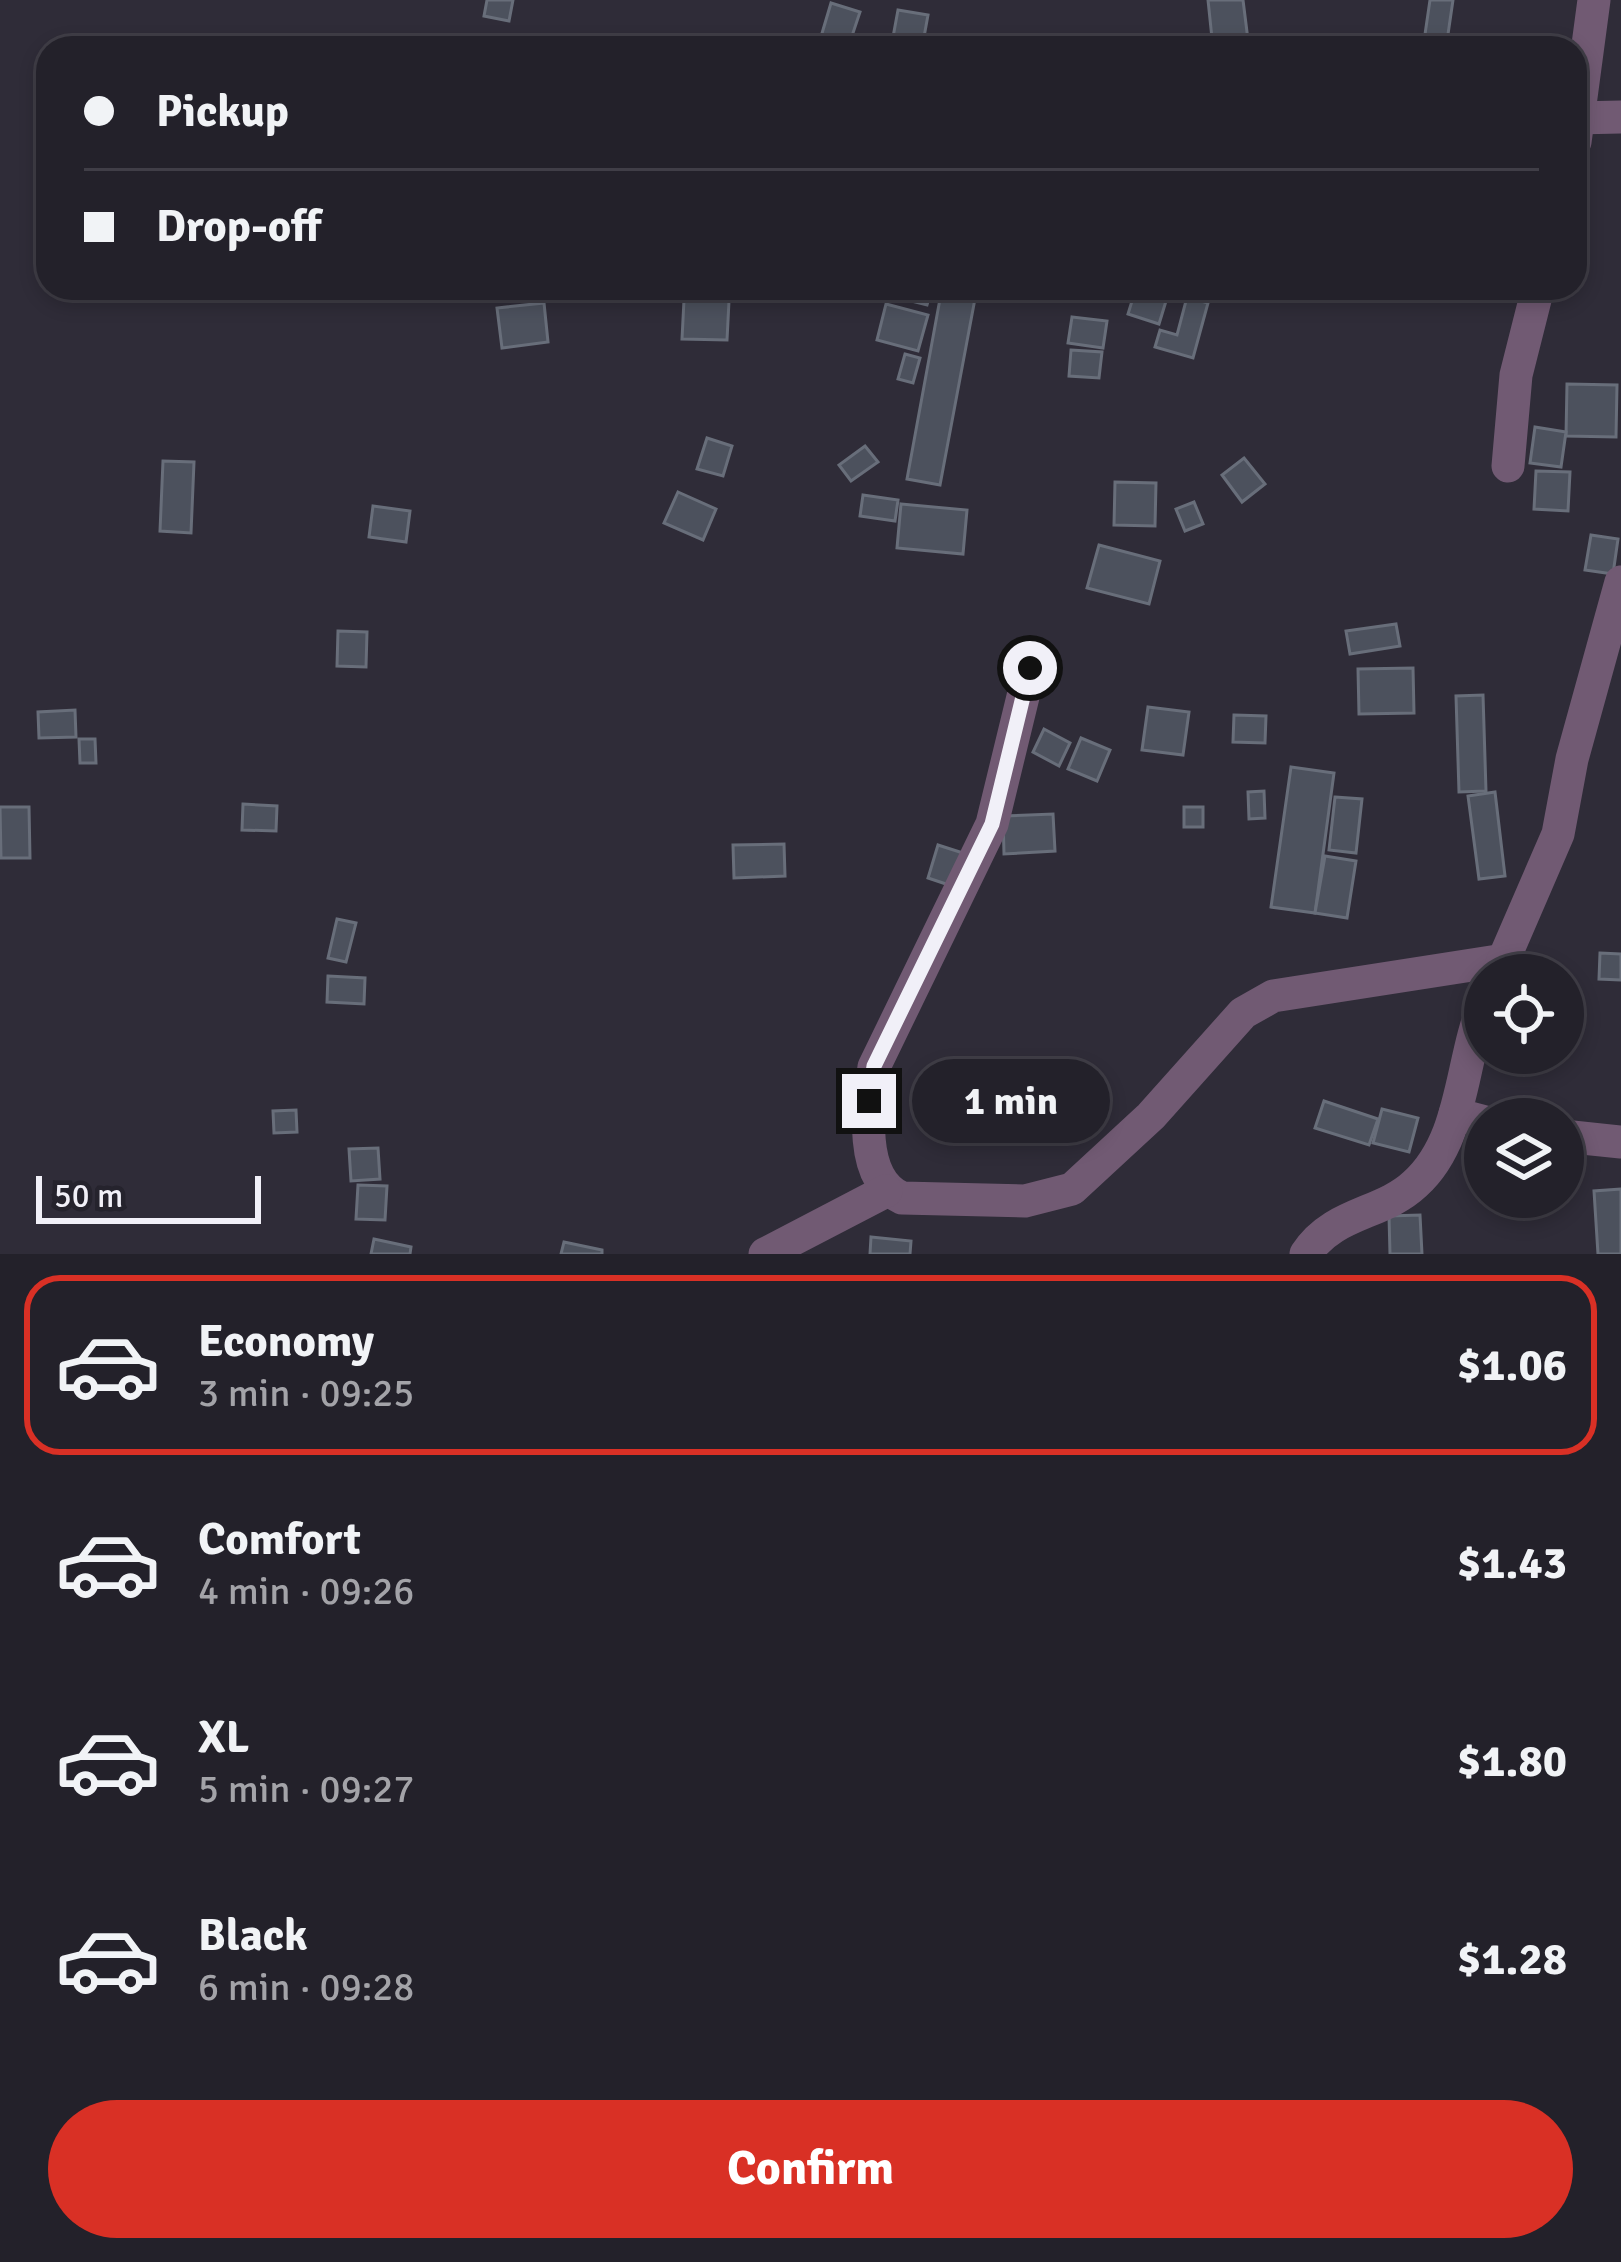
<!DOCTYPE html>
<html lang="en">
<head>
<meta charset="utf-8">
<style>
	:root { --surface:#23212a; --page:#2f2e36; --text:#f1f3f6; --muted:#a3a3a8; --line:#403e47; --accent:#d93025 }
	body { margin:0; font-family:Signika,sans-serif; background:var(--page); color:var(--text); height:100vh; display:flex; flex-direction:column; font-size:45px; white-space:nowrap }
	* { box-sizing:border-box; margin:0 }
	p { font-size:39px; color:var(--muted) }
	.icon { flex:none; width:66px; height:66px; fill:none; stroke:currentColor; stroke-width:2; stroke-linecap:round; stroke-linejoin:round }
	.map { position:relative; height:1254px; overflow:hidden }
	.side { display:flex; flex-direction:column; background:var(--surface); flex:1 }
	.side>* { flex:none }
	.guide { position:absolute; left:36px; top:36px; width:1551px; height:264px; border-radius:36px; box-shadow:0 6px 18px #0003,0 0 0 3px var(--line); display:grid; align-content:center; height:264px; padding:0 48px; background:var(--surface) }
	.buttons { position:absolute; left:1464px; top:954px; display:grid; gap:24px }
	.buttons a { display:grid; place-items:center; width:120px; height:120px; border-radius:50%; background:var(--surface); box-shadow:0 6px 18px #0003,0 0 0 3px var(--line); font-size:60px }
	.scale { position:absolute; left:36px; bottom:30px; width:225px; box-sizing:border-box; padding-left:12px; border:6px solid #f1f0f8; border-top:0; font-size:33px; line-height:42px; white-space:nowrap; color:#f1f0f8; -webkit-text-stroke:9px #25232d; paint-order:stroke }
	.end { position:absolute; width:54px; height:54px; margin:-27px; border:15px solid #f1f0f8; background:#111; box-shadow:0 0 0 6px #111 }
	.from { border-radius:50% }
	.bubble { position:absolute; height:84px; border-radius:42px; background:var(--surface); box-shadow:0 6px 18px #0003,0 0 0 3px var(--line); font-size:39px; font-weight:800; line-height:84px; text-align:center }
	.guide b { display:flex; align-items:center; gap:42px; height:114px; font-size:45px }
	.guide b+b { border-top:3px solid var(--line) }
	.guide i { width:30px; height:30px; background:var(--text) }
	ul { padding:21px 0 0; list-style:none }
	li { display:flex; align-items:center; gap:36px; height:180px; margin:0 24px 18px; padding:0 24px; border:6px solid transparent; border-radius:36px }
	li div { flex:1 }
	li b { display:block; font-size:45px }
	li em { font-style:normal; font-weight:800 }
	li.on { border-color:var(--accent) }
	li>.icon { width:108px; height:108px; stroke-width:1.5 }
	.action { display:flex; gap:24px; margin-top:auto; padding:24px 48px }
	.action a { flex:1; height:138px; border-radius:72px; background:var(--accent); color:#fff; font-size:48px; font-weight:800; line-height:138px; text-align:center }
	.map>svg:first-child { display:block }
	.building { fill:#4c515d; stroke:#686e7a; stroke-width:3 }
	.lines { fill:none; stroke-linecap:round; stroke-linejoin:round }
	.minor { stroke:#715a73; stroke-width:33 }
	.route { stroke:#f1f0f8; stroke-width:15 }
</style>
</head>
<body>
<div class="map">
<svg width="1621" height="1254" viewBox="0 0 1621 1254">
	<rect width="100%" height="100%" fill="#2f2c38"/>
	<g class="building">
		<polygon points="487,0 513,0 509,21 484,16"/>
		<polygon points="1208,0 1243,0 1249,48 1213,48"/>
		<polygon points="1430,0 1453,0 1446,48 1423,48"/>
		<polygon points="831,3 860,12 848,48 820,40"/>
		<polygon points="898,10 928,15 922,48 891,48"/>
		<polygon points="884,288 932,288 927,305 883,294"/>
		<polygon points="942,288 977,288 940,485 907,479"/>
		<polygon points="1136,288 1170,288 1159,324 1128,314"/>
		<polygon points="1187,297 1208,303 1193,358 1155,347 1160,330 1177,335"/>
		<polygon points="684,300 729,301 727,340 682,339"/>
		<polygon points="544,303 548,342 502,348 497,308"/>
		<polygon points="886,304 928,315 918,351 877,340"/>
		<polygon points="1072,317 1107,321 1103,348 1068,343"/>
		<polygon points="1071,350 1102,352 1099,378 1069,376"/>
		<polygon points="905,354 920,358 913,383 898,379"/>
		<polygon points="1567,384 1617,385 1616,437 1566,436"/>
		<polygon points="1535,427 1566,432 1561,467 1530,463"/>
		<polygon points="707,438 732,446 723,476 697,469"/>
		<polygon points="865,446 878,462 851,481 839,465"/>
		<polygon points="1244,458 1265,484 1242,502 1222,475"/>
		<polygon points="163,461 194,462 191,533 160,531"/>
		<polygon points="1536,471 1570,472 1568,511 1534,509"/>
		<polygon points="1115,482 1156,483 1155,526 1114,525"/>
		<polygon points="678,492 716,509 703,540 664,523"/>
		<polygon points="863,495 898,500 895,521 860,516"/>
		<polygon points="1194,502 1203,524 1185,531 1176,509"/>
		<polygon points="901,504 967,510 963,554 897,548"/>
		<polygon points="373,506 410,511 406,542 369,537"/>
		<polygon points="1591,535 1618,539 1613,574 1585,570"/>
		<polygon points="1099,545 1160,561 1149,604 1087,588"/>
		<polygon points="1396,624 1400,646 1350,654 1346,631"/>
		<polygon points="338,631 367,632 366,667 337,666"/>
		<polygon points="1413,668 1414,713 1359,714 1358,669"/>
		<polygon points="1483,695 1486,791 1459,792 1456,696"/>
		<polygon points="1148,707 1189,712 1183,755 1142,750"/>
		<polygon points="75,710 76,737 39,738 38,712"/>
		<polygon points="1234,715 1266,716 1265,743 1233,742"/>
		<polygon points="1044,729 1070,743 1059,766 1033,752"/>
		<polygon points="1081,738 1110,750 1097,781 1068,769"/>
		<polygon points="79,739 95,739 96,763 80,763"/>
		<polygon points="1291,767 1334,773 1315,913 1271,907"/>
		<polygon points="1264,791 1265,818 1249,819 1248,792"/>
		<polygon points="1495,792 1505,876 1479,879 1468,796"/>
		<polygon points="1335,797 1362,799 1356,853 1329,850"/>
		<polygon points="243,804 277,806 276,831 242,830"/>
		<polygon points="0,807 29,807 30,858 1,858"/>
		<rect x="1184" y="807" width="19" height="20"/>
		<polygon points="1053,814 1055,851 1004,854 1003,816"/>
		<polygon points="784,844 785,876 734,878 733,845"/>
		<polygon points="938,845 963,853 952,886 928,878"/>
		<polygon points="1325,856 1356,861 1347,918 1315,913"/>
		<polygon points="337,919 356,923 346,962 328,958"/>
		<polygon points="1600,953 1621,954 1621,980 1599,979"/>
		<polygon points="328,976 365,978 364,1004 327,1002"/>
		<polygon points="1324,1101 1378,1119 1369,1145 1315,1128"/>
		<polygon points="1382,1109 1418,1118 1409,1152 1373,1143"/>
		<polygon points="296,1110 297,1132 274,1133 273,1111"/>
		<polygon points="378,1148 380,1179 351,1181 349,1149"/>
		<polygon points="358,1185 387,1186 385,1220 356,1219"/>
		<polygon points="1621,1189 1621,1254 1598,1254 1594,1191"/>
		<polygon points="1420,1215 1422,1254 1390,1254 1389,1216"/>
		<polygon points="871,1237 911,1241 910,1254 870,1254"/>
		<polygon points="374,1239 411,1247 410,1254 371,1254"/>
		<polygon points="564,1242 602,1250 602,1254 561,1254"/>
	</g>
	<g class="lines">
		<g class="minor">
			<polyline points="1575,118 1621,117"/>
			<polyline points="1575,142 1594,0"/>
			<polyline points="1508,466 1516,375 1538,288"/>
			<path d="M1030,668l-38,156 -118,243c-6,40 -16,112 28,131l123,3 47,-12 79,-73 92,-103 30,-17 231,-36"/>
			<polyline points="1497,975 1558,834 1572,759 1621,582"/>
			<polyline points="1455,1114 1485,1122"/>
			<polyline points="1563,1136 1621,1142"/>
			<polyline points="765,1254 886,1191"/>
			<path d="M1306,1254c27,-42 76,-39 109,-70 50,-45 45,-124 70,-182"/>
		</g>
	</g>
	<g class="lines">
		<polyline class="route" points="869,1101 874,1066 992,824 1030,668"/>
	</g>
</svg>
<div class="buttons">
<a><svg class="icon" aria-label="locate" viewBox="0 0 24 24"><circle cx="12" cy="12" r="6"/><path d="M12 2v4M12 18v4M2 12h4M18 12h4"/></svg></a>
<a><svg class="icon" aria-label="layers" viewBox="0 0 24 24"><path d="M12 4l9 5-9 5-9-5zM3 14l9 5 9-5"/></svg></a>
</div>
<div class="scale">50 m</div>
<i class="end from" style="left:1030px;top:668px"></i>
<i class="end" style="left:869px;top:1101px"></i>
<div class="bubble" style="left:912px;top:1059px;width:198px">1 min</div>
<div class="guide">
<b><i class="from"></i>Pickup</b>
<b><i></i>Drop-off</b>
</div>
</div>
<section class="side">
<ul>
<li class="on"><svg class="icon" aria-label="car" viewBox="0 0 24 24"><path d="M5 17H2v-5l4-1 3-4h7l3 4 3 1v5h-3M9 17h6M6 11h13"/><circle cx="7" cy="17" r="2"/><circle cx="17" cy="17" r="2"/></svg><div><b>Economy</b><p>3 min · 09:25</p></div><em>$1.06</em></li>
<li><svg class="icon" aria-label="car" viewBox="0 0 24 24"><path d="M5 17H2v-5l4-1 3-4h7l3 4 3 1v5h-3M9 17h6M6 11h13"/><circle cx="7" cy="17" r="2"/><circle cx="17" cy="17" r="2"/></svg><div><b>Comfort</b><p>4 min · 09:26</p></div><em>$1.43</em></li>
<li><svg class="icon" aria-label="car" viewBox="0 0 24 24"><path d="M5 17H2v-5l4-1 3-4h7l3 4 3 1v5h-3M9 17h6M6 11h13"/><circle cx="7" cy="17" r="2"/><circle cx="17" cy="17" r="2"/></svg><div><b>XL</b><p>5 min · 09:27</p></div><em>$1.80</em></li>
<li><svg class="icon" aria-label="car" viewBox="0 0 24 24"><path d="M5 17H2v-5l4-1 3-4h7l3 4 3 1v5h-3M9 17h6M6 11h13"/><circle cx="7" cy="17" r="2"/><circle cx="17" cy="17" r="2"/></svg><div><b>Black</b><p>6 min · 09:28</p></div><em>$1.28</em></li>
</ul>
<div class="action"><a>Confirm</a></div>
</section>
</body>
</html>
